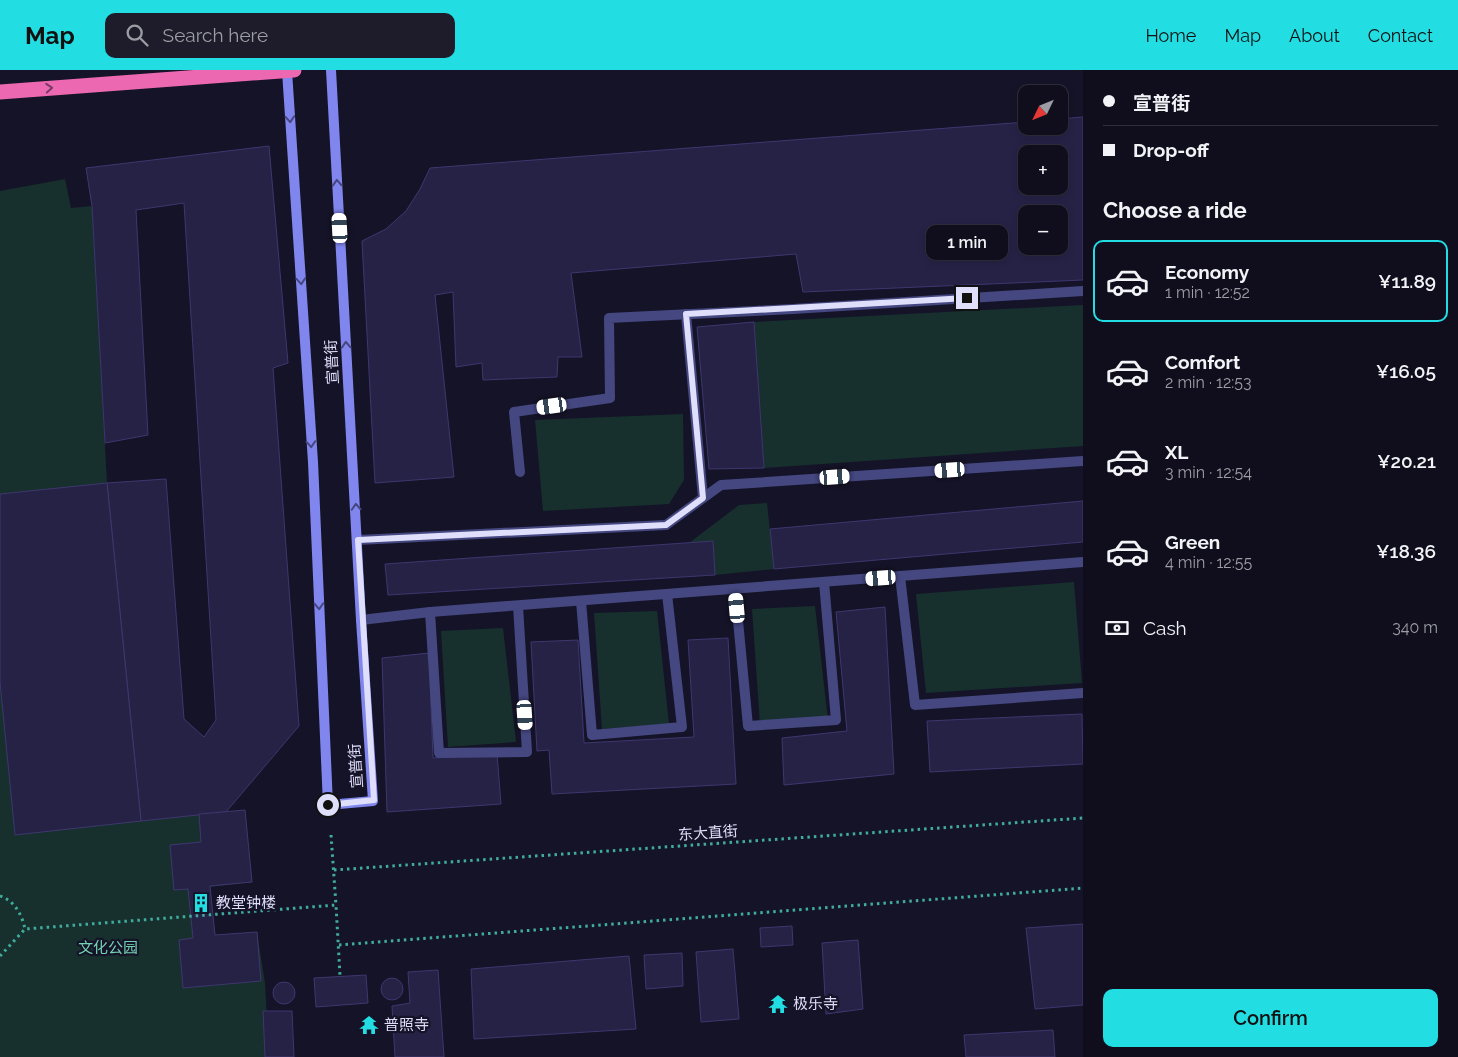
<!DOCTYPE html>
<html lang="en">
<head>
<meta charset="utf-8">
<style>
	:root { --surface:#100e1d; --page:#1e1c2a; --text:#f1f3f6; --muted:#9c9ca4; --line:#302e3b; --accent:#22dee3 }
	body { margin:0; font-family:Raleway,"Noto Sans SC",sans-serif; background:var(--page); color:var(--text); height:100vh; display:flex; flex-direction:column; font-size:19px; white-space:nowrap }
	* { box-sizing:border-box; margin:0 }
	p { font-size:16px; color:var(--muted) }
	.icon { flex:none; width:28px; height:28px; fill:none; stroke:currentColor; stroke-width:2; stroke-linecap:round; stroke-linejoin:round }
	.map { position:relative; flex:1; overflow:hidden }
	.sheet { display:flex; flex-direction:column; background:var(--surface); width:375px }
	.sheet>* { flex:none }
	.banner { display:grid; align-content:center; height:110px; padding:0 20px; background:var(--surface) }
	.needle { width:32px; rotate:227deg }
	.fabs { position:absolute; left:1018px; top:15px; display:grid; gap:10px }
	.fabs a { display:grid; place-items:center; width:50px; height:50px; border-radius:10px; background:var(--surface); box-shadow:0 2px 8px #0003,0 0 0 1px var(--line); font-size:25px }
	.end { position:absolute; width:22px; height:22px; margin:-11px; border:6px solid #dfdefb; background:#111; box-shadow:0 0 0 2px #111 }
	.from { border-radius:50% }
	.bubble { position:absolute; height:35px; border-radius:10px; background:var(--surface); box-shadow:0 2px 8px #0003,0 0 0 1px var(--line); font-size:16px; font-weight:600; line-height:35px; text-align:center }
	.car { position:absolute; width:15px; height:30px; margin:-15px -8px; border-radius:6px; box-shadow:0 0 4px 1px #0007; background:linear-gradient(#fff 24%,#345 0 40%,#fff 0 76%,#345 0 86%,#fff 0) }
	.banner b { display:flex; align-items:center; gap:18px; height:48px; font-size:19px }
	.banner b+b { border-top:1px solid var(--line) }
	.banner i { width:12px; height:12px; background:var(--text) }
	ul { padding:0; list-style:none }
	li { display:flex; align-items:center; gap:15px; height:82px; margin:0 10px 8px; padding:0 10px; border:2px solid transparent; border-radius:10px }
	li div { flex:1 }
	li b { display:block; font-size:19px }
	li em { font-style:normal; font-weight:600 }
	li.selected { border-color:var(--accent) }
	li>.icon { width:45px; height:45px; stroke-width:1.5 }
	h2 { padding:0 20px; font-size:22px; line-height:60px }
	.pay { display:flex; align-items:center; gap:12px; height:55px; padding:0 20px; font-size:19px }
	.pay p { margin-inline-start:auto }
	.cta { display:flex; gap:10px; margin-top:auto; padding:10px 20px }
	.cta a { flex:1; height:58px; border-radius:10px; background:var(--accent); color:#111; font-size:20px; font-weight:600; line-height:58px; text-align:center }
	header { display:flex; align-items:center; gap:30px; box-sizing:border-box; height:70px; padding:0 25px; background:var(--accent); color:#111 }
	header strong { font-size:24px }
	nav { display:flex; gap:28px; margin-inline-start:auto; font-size:18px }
	.search { width:350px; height:45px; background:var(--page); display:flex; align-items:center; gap:12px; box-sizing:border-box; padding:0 18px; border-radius:10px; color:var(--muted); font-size:19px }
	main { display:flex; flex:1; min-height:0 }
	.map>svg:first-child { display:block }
	.green { fill:#17302e }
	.building { fill:#262246; stroke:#3e376f; fill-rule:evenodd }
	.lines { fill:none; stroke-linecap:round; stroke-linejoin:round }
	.path { stroke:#40ac9e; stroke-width:3; stroke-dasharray:2.5 4; stroke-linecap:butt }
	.lane { stroke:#444780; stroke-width:10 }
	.secondary { stroke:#8186ef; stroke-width:10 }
	.highway { stroke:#ec68b1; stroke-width:15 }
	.oneway { stroke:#763965 }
	.oneway2 { stroke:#464781 }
	.route { stroke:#dfdefb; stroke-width:6 }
	.labels { text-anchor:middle; stroke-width:4.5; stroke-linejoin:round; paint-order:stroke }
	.street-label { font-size:15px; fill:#dfdefb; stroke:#151327 }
	.poi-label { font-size:15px; fill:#dfdefb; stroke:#151327; text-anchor:start }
	.park-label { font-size:15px; fill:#72d3b3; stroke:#151327 }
</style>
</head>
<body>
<header>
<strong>Map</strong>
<div class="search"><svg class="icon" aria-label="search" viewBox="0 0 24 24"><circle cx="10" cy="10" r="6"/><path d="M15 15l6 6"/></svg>Search here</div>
<nav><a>Home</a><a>Map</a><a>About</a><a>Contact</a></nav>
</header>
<main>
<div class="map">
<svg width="1083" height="987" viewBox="0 0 1083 987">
	<rect width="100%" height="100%" fill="#151327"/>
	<g class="green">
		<polygon points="65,109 71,138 92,136 107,413 141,750 245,740 252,812 210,817 215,865 257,862 265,913 269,987 0,987 0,121"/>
		<polygon points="1083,235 1083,376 764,398 754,252"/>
		<polygon points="683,344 684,410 669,434 543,441 535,350"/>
		<polygon points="767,433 774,499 715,505 713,471 689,473 739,435"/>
		<polygon points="1074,512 1082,613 926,623 916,524"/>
		<polygon points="815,536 828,650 760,655 752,539"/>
		<polygon points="657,541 669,654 602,659 594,543"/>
		<polygon points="503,558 516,672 448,677 441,561"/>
	</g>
	<g class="building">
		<path d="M1083,47v163l-280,12 -7,-38 -225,19 11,84h-24l-1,20 -74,3 -1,-17 -26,4 -3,-75 -18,3 19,182 -79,6 -13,-242 24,-12 20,-18 14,-22 10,-21 596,-46v4h33v-7zM1026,84h33v32h-33zM1026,144h33v32h-33z"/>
		<polygon points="269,76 288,293 273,298 299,656 226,742 141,751 107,413 166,409 184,649 204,667 216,650 184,133 136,140 148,365 105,373 92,136 86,98"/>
		<polygon points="754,252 764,398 709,399 697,257"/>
		<polygon points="107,413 141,751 15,765 0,612 0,424"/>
		<polygon points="1083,431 1083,472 774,499 770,459"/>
		<polygon points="713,471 715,505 388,525 385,494"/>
		<polygon points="885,537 894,704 784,715 782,668 847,661 836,542"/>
		<polygon points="728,568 736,714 552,724 549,680 537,681 531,572 578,570 584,673 694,667 688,570"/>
		<polygon points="429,583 433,688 497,684 501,734 387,742 382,588"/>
		<polygon points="1082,644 1083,694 930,702 927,651"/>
		<polygon points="245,740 252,812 210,816 215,865 257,862 261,911 183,918 179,870 193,868 188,819 174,820 170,775 201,772 199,744"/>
		<polygon points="1083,854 1083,935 1035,939 1026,858"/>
		<polygon points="792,856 793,875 761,877 760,858"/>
		<polygon points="858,870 863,939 826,944 822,873"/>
		<polygon points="733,879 739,949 701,952 696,882"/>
		<polygon points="682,883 683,916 646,919 644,885"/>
		<polygon points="629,886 636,959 474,969 471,899"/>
		<polygon points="438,900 444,987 395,987 392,936 410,933 408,902"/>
		<polygon points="366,905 368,933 316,937 314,908"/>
		<circle cx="392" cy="919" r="11"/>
		<circle cx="284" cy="923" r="11"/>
		<polygon points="263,941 292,941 294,987 265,987"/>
		<polygon points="1053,960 1055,987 966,987 964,965"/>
	</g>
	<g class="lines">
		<g class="path">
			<polyline points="331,765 336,835"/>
			<polyline points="334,800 1083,748"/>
			<path d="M0,826c15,5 22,19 25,33"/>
			<polyline points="339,875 1083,818"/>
			<polyline points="0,886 25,859 336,835 340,906"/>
		</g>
		<g class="lane">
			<polyline points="686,244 703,428"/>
			<polyline points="520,402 514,342 610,328 609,248 793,239 1083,221"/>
			<polyline points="358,470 666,455 721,415 1083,391"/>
			<polyline points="900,506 915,635 1083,623"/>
			<polyline points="735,519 748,656 836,650 824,512"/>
			<polyline points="581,531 592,665 682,657 667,524"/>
			<polyline points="430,542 439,683 527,682 518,536"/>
			<polyline points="361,550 430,542 1083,492"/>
		</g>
		<polyline class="secondary" points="287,1 313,392 328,735 373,731 361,550 331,0"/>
		<polyline class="highway" points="0,22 294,0"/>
	</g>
	<defs><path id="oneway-chevron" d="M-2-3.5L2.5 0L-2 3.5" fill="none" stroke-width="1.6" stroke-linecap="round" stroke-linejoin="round" transform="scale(1.25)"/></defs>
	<use class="oneway" href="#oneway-chevron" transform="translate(49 18) rotate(-4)"/>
	<g class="oneway2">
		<use href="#oneway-chevron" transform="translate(290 49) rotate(86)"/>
		<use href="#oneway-chevron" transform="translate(337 113) rotate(-93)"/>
		<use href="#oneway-chevron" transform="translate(301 211) rotate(86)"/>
		<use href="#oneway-chevron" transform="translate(346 275) rotate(-93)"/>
		<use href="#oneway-chevron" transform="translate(311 374) rotate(86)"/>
		<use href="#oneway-chevron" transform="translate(356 437) rotate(-93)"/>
		<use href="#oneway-chevron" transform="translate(319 536) rotate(87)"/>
	</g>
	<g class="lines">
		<polyline class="route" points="328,735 374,730 358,470 666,455 703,428 686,244 967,228"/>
	</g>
	<defs>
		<g id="building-bare" transform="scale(1.5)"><path d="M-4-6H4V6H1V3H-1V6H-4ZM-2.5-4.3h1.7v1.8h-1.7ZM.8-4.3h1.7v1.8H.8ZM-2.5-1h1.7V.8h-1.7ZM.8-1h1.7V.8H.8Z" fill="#22dee3" stroke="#151327" stroke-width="2.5" paint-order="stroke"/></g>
		<g id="temple-bare" transform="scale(1.5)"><path d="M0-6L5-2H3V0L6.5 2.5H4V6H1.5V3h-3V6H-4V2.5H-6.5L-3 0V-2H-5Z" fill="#22dee3" stroke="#151327" stroke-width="2.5" paint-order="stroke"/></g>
	</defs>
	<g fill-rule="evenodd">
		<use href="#building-bare" x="201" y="833"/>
		<use href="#temple-bare" x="778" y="934"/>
		<use href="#temple-bare" x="369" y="955"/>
	</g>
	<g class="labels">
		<g class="street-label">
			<text transform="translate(332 292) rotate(-93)" y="5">宣普街</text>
			<text transform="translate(356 696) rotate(-94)" y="5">宣普街</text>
			<text transform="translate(708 763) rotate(-4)" y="5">东大直街</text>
		</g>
		<g class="poi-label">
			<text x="216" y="838">教堂钟楼</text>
			<text x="793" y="939">极乐寺</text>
			<text x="384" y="960">普照寺</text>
		</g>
		<g class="park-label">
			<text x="108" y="883">文化公园</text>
		</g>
	</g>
</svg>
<div class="fabs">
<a><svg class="needle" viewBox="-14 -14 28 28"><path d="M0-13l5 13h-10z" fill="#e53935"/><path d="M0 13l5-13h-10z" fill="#9c9ca4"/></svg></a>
<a>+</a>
<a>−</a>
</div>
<i class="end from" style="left:328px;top:735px"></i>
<i class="end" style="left:967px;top:228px"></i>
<div class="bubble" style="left:926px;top:155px;width:82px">1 min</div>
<i class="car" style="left:340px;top:158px;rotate:357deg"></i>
<i class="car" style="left:552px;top:336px;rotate:262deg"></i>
<i class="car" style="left:950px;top:400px;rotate:266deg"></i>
<i class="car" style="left:835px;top:407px;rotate:86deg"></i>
<i class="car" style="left:881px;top:508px;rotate:266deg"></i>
<i class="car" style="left:737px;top:538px;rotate:355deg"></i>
<i class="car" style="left:525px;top:645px;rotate:176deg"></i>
</div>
<section class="sheet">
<div class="banner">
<b><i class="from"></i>宣普街</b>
<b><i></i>Drop-off</b>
</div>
<h2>Choose a ride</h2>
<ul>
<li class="selected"><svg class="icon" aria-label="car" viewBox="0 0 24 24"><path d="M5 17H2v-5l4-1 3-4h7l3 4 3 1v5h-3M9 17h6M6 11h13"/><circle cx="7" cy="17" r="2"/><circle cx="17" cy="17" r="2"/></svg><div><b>Economy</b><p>1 min · 12:52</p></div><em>¥11.89</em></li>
<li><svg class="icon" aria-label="car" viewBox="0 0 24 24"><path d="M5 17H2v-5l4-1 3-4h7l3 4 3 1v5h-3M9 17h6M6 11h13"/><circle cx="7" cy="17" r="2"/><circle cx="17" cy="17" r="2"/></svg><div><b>Comfort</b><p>2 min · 12:53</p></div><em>¥16.05</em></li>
<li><svg class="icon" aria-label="car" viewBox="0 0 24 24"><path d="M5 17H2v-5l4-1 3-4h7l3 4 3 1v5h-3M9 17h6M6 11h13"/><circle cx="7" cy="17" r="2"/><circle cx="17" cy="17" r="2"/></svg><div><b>XL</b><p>3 min · 12:54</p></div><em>¥20.21</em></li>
<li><svg class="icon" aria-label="car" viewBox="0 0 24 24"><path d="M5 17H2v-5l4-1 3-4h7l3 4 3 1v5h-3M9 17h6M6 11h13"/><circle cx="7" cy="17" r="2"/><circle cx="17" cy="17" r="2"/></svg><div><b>Green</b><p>4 min · 12:55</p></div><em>¥18.36</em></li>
</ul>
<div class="pay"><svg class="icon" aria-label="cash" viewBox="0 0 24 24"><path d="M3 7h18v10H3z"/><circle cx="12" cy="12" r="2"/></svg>Cash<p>340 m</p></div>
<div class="cta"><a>Confirm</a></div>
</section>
</main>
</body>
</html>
